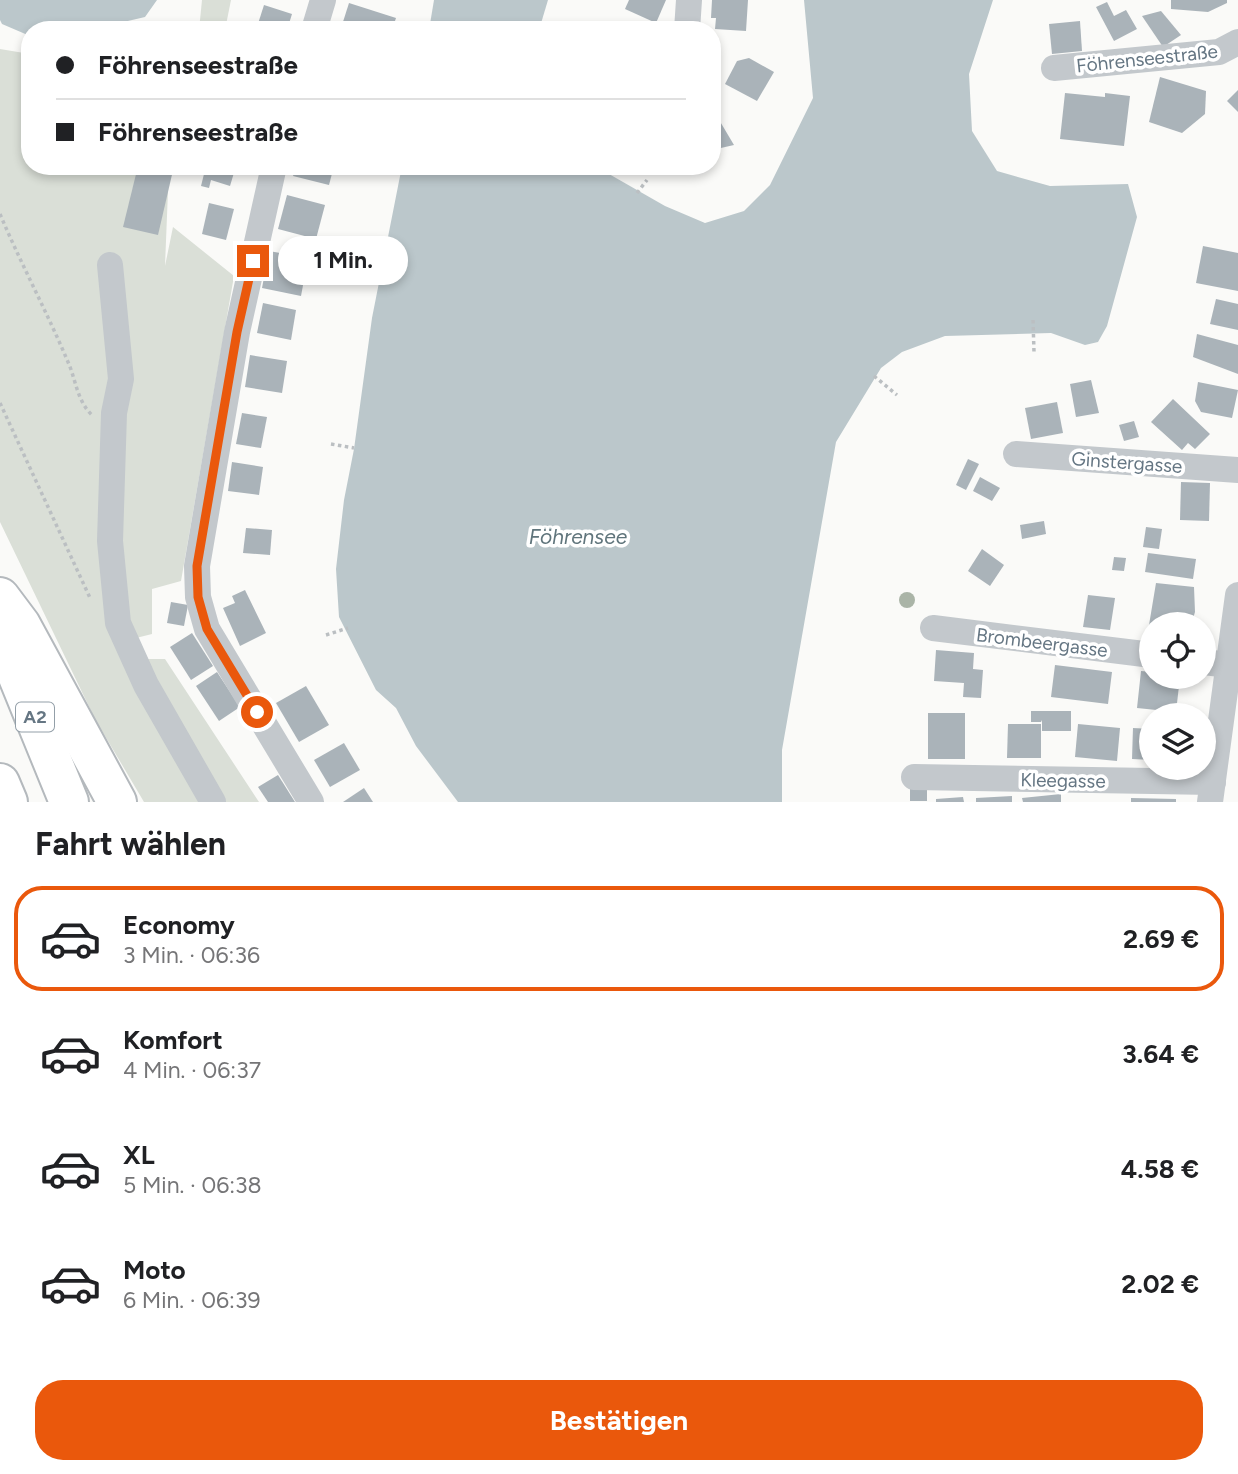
<!DOCTYPE html>
<html lang="de">
<head>
<meta charset="utf-8">
<style>
	:root { --surface:#fff; --page:#f6f6f6; --text:#202124; --muted:#757577; --line:#e0e0e0; --accent:#ea580c }
	body { margin:0; font-family:Figtree,sans-serif; background:var(--page); color:var(--text); height:100vh; display:flex; flex-direction:column; font-size:26px; white-space:nowrap }
	* { box-sizing:border-box; margin:0 }
	p { font-size:23px; color:var(--muted) }
	.icon { flex:none; width:38px; height:38px; fill:none; stroke:currentColor; stroke-width:2; stroke-linecap:round; stroke-linejoin:round }
	.map { position:relative; height:802px; overflow:hidden }
	.side { display:flex; flex-direction:column; background:var(--surface); flex:1 }
	.side>* { flex:none }
	.hud { position:absolute; left:21px; top:21px; width:700px; height:154px; border-radius:28px; box-shadow:0 4px 10px #0003; display:grid; align-content:center; height:154px; padding:0 35px; background:var(--surface) }
	.tools { position:absolute; left:1139px; top:612px; display:grid; gap:14px }
	.tools a { display:grid; place-items:center; width:77px; height:77px; border-radius:50%; background:var(--surface); box-shadow:0 4px 10px #0003; font-size:35px }
	.end { position:absolute; width:32px; height:32px; margin:-16px; border:9px solid #ea580c; background:#fff; box-shadow:0 0 0 4px #fff }
	.from { border-radius:50% }
	.bubble { position:absolute; height:49px; border-radius:24px; background:var(--surface); box-shadow:0 4px 10px #0003; font-size:23px; font-weight:700; line-height:49px; text-align:center }
	.hud b { display:flex; align-items:center; gap:24px; height:66px; font-size:26px }
	.hud b+b { border-top:2px solid var(--line) }
	.hud i { width:18px; height:18px; background:var(--text) }
	ul { padding:0; list-style:none }
	li { display:flex; align-items:center; gap:21px; height:105px; margin:0 14px 10px; padding:0 21px; border:4px solid transparent; border-radius:28px }
	li div { flex:1 }
	li b { display:block; font-size:26px }
	li em { font-style:normal; font-weight:700 }
	li.on { border-color:var(--accent) }
	li>.icon { width:63px; height:63px; stroke-width:1.5 }
	h2 { padding:0 35px; font-size:32px; line-height:84px }
	.action { display:flex; gap:14px; margin-top:auto; padding:14px 35px }
	.action a { flex:1; height:80px; border-radius:28px; background:var(--accent); color:#fff; font-size:28px; font-weight:700; line-height:80px; text-align:center }
	.map>svg:first-child { display:block }
	.green { fill:#dadfd7 }
	.water { fill:#bbc7cb }
	.building { fill:#aab3b9 }
	.lines { fill:none; stroke-linecap:round; stroke-linejoin:round }
	.highway-casing { stroke:#b4b9bd; stroke-width:42 }
	.path { stroke:#bbbfc2; stroke-width:3.5; stroke-dasharray:3.5 3.5; stroke-linecap:butt }
	.minor { stroke:#c3c8cc; stroke-width:26 }
	.highway { stroke:#fff; stroke-width:38 }
	.tree { fill:#aab4a7 }
	.route { stroke:#ea580c; stroke-width:9 }
	.labels { text-anchor:middle; stroke-width:7; stroke-linejoin:round; paint-order:stroke }
	.shield { fill:#fff; stroke:#939fa8; stroke-width:2 }
	.shield-label { font-size:18px; font-weight:bold; fill:#657683 }
	.street-label { font-size:19px; fill:#657683; stroke:#fff }
	.water-label { font-size:21px; font-style:italic; fill:#60757c; stroke:#fff }
</style>
</head>
<body>
<div class="map">
<svg width="1238" height="802" viewBox="0 0 1238 802">
	<rect width="100%" height="100%" fill="#fafaf8"/>
	<g class="green">
		<polygon points="202,0 231,0 225,30 199,30"/>
		<polygon points="0,49 30,54 30,166 169,166 165,266 173,227 234,276 181,581 152,589 152,634 136,638 145,659 165,659 259,802 144,802 95,719 0,522"/>
	</g>
	<g class="water">
		<polygon points="0,0 157,0 145,17 89,30 30,30 30,36 2,24 0,20"/>
		<polygon points="434,0 548,0 539,30 429,30"/>
		<polygon points="804,0 993,0 969,74 972,131 997,171 1050,186 1128,184 1137,217 1107,326 1098,342 1085,345 1051,333 945,336 902,352 881,368 836,442 782,750 782,802 458,802 416,746 396,708 376,690 339,617 336,569 344,500 354,449 372,318 402,166 595,166 665,206 705,223 744,211 770,185 813,98"/>
	</g>
	<g class="building">
		<polygon points="629,0 666,0 656,23 625,9"/>
		<polygon points="712,0 748,0 746,31 715,29 716,18 711,18"/>
		<polygon points="1171,0 1227,0 1227,3 1208,12 1171,9"/>
		<polygon points="1107,2 1114,16 1126,10 1137,29 1114,41 1096,7"/>
		<polygon points="349,3 396,18 392,30 358,30 342,25"/>
		<polygon points="264,5 292,14 287,30 256,30"/>
		<polygon points="1161,11 1181,35 1163,47 1142,16"/>
		<polygon points="1080,21 1082,51 1052,54 1049,24"/>
		<polygon points="749,58 774,72 757,101 725,84 737,61"/>
		<polygon points="1160,77 1206,91 1205,114 1182,133 1149,122"/>
		<polygon points="1238,90 1238,112 1227,101"/>
		<polygon points="1065,93 1105,97 1105,93 1130,96 1124,146 1060,139"/>
		<polygon points="712,108 734,145 712,150"/>
		<polygon points="138,166 174,166 158,235 123,227"/>
		<polygon points="206,166 236,166 230,186 211,180 209,188 201,186"/>
		<polygon points="296,166 334,166 329,185 293,176"/>
		<polygon points="287,195 325,205 316,239 278,229"/>
		<polygon points="209,203 234,209 226,240 202,234"/>
		<polygon points="1203,246 1238,253 1238,291 1196,283"/>
		<polygon points="269,251 308,258 301,296 262,288"/>
		<polygon points="1216,299 1238,304 1238,330 1210,324"/>
		<polygon points="263,303 296,310 291,340 257,333"/>
		<polygon points="1197,334 1238,345 1238,374 1193,357"/>
		<polygon points="250,355 287,361 282,393 245,387"/>
		<polygon points="1091,380 1099,413 1076,417 1070,384"/>
		<polygon points="1198,382 1238,390 1232,418 1201,412 1195,401"/>
		<polygon points="1173,399 1210,434 1195,449 1188,443 1182,450 1151,422"/>
		<polygon points="1057,402 1063,433 1031,439 1025,408"/>
		<polygon points="242,413 267,417 261,448 236,444"/>
		<polygon points="1134,421 1139,437 1124,441 1119,425"/>
		<polygon points="968,459 979,464 966,490 956,485"/>
		<polygon points="232,462 263,467 259,495 228,491"/>
		<polygon points="980,477 1000,488 992,501 973,491"/>
		<polygon points="1181,482 1210,483 1209,521 1180,520"/>
		<polygon points="1044,521 1046,534 1022,539 1020,525"/>
		<polygon points="1146,527 1162,529 1159,549 1143,547"/>
		<polygon points="246,528 272,530 270,555 243,553"/>
		<polygon points="982,549 1004,565 990,586 968,571"/>
		<polygon points="1148,553 1196,559 1193,579 1145,572"/>
		<polygon points="1114,557 1126,558 1124,571 1112,570"/>
		<polygon points="1156,583 1194,587 1195,612 1191,625 1152,625 1152,632 1148,631"/>
		<polygon points="245,590 266,633 240,646 223,608 235,603 232,596"/>
		<polygon points="1088,595 1115,598 1110,630 1083,627"/>
		<polygon points="171,602 188,605 184,626 167,623"/>
		<polygon points="192,633 213,666 191,680 170,647"/>
		<polygon points="936,650 974,653 973,669 983,670 981,698 963,697 964,683 934,681"/>
		<polygon points="1055,665 1112,672 1108,704 1051,697"/>
		<polygon points="1141,671 1152,672 1152,677 1180,677 1176,712 1137,708"/>
		<polygon points="217,672 240,707 219,721 196,686"/>
		<polygon points="306,686 329,725 299,742 276,703"/>
		<polygon points="1031,711 1071,711 1071,731 1042,731 1042,720 1041,722 1031,722"/>
		<rect x="928" y="713" width="37" height="46"/>
		<polygon points="1008,724 1041,724 1041,758 1007,758"/>
		<polygon points="1078,724 1120,728 1117,761 1075,757"/>
		<polygon points="1133,728 1152,729 1152,760 1132,759"/>
		<polygon points="344,743 360,770 330,787 314,760"/>
		<polygon points="278,775 295,802 268,802 258,787"/>
		<polygon points="364,788 373,802 343,802"/>
		<rect x="910" y="788" width="17" height="13"/>
		<polygon points="1061,794 1061,802 1023,802 1022,798"/>
		<polygon points="1012,796 1012,802 976,802 976,798"/>
		<polygon points="963,797 964,802 936,802 936,799"/>
		<polygon points="1131,798 1176,799 1176,802 1131,802"/>
	</g>
	<g class="lines">
		<g class="highway-casing">
			<g id="highway">
				<polyline points="0,597 21,625 117,802"/>
				<polyline points="0,633 69,802"/>
				<polyline points="0,783 8,802"/>
			</g>
		</g>
		<g class="path">
			<polyline points="637,193 647,180"/>
			<path d="M0,214c21,50 47,98 68,148 8,18 9,39 24,53"/>
			<polyline points="1033,320 1034,352"/>
			<polyline points="874,376 897,395"/>
			<polyline points="0,403 91,600"/>
			<polyline points="331,444 354,448"/>
			<polyline points="326,635 348,628"/>
		</g>
		<g class="minor">
			<polyline points="314,30 323,0"/>
			<polyline points="687,30 689,0"/>
			<polyline points="1054,68 1219,52 1238,42"/>
			<polyline points="274,166 237,332 197,566 198,597 207,629 311,802"/>
			<polyline points="110,265 121,379 114,413 110,541 118,623 146,685 213,802"/>
			<polyline points="1016,454 1238,470"/>
			<polyline points="933,628 1152,655"/>
			<polyline points="1204,662 1229,665"/>
			<polyline points="914,777 1213,782"/>
			<polyline points="1210,802 1238,595"/>
		</g>
		<use href="#highway" class="highway"/>
	</g>
	<circle class="tree" cx="907" cy="600" r="8"/>
	<g class="lines">
		<polyline class="route" points="253,261 237,332 197,566 198,597 207,629 257,712"/>
	</g>
	<g class="labels">
		<rect class="shield" x="16" y="702.5" width="38" height="29" rx="5"/>
		<g class="shield-label">
			<text x="35" y="723">A2</text>
		</g>
		<g class="street-label">
			<text transform="translate(1147 58) rotate(-6)" y="7">Föhrenseestraße</text>
			<text transform="translate(1127 462) rotate(4)" y="7">Ginstergasse</text>
			<text transform="translate(1042 642) rotate(7)" y="7">Brombeergasse</text>
			<text transform="translate(1063 780) rotate(1)" y="7">Kleegasse</text>
		</g>
		<g class="water-label">
			<text x="578" y="544">Föhrensee</text>
		</g>
	</g>
</svg>
<div class="tools">
<a><svg class="icon" aria-label="locate" viewBox="0 0 24 24"><circle cx="12" cy="12" r="6"/><path d="M12 2v4M12 18v4M2 12h4M18 12h4"/></svg></a>
<a><svg class="icon" aria-label="layers" viewBox="0 0 24 24"><path d="M12 4l9 5-9 5-9-5zM3 14l9 5 9-5"/></svg></a>
</div>
<i class="end from" style="left:257px;top:712px"></i>
<i class="end" style="left:253px;top:261px"></i>
<div class="bubble" style="left:278px;top:236px;width:130px">1 Min.</div>
<div class="hud">
<b><i class="from"></i>Föhrenseestraße</b>
<b><i></i>Föhrenseestraße</b>
</div>
</div>
<section class="side">
<h2>Fahrt wählen</h2>
<ul>
<li class="on"><svg class="icon" aria-label="car" viewBox="0 0 24 24"><path d="M5 17H2v-5l4-1 3-4h7l3 4 3 1v5h-3M9 17h6M6 11h13"/><circle cx="7" cy="17" r="2"/><circle cx="17" cy="17" r="2"/></svg><div><b>Economy</b><p>3 Min. · 06:36</p></div><em>2.69 €</em></li>
<li><svg class="icon" aria-label="car" viewBox="0 0 24 24"><path d="M5 17H2v-5l4-1 3-4h7l3 4 3 1v5h-3M9 17h6M6 11h13"/><circle cx="7" cy="17" r="2"/><circle cx="17" cy="17" r="2"/></svg><div><b>Komfort</b><p>4 Min. · 06:37</p></div><em>3.64 €</em></li>
<li><svg class="icon" aria-label="car" viewBox="0 0 24 24"><path d="M5 17H2v-5l4-1 3-4h7l3 4 3 1v5h-3M9 17h6M6 11h13"/><circle cx="7" cy="17" r="2"/><circle cx="17" cy="17" r="2"/></svg><div><b>XL</b><p>5 Min. · 06:38</p></div><em>4.58 €</em></li>
<li><svg class="icon" aria-label="car" viewBox="0 0 24 24"><path d="M5 17H2v-5l4-1 3-4h7l3 4 3 1v5h-3M9 17h6M6 11h13"/><circle cx="7" cy="17" r="2"/><circle cx="17" cy="17" r="2"/></svg><div><b>Moto</b><p>6 Min. · 06:39</p></div><em>2.02 €</em></li>
</ul>
<div class="action"><a>Bestätigen</a></div>
</section>
</body>
</html>
